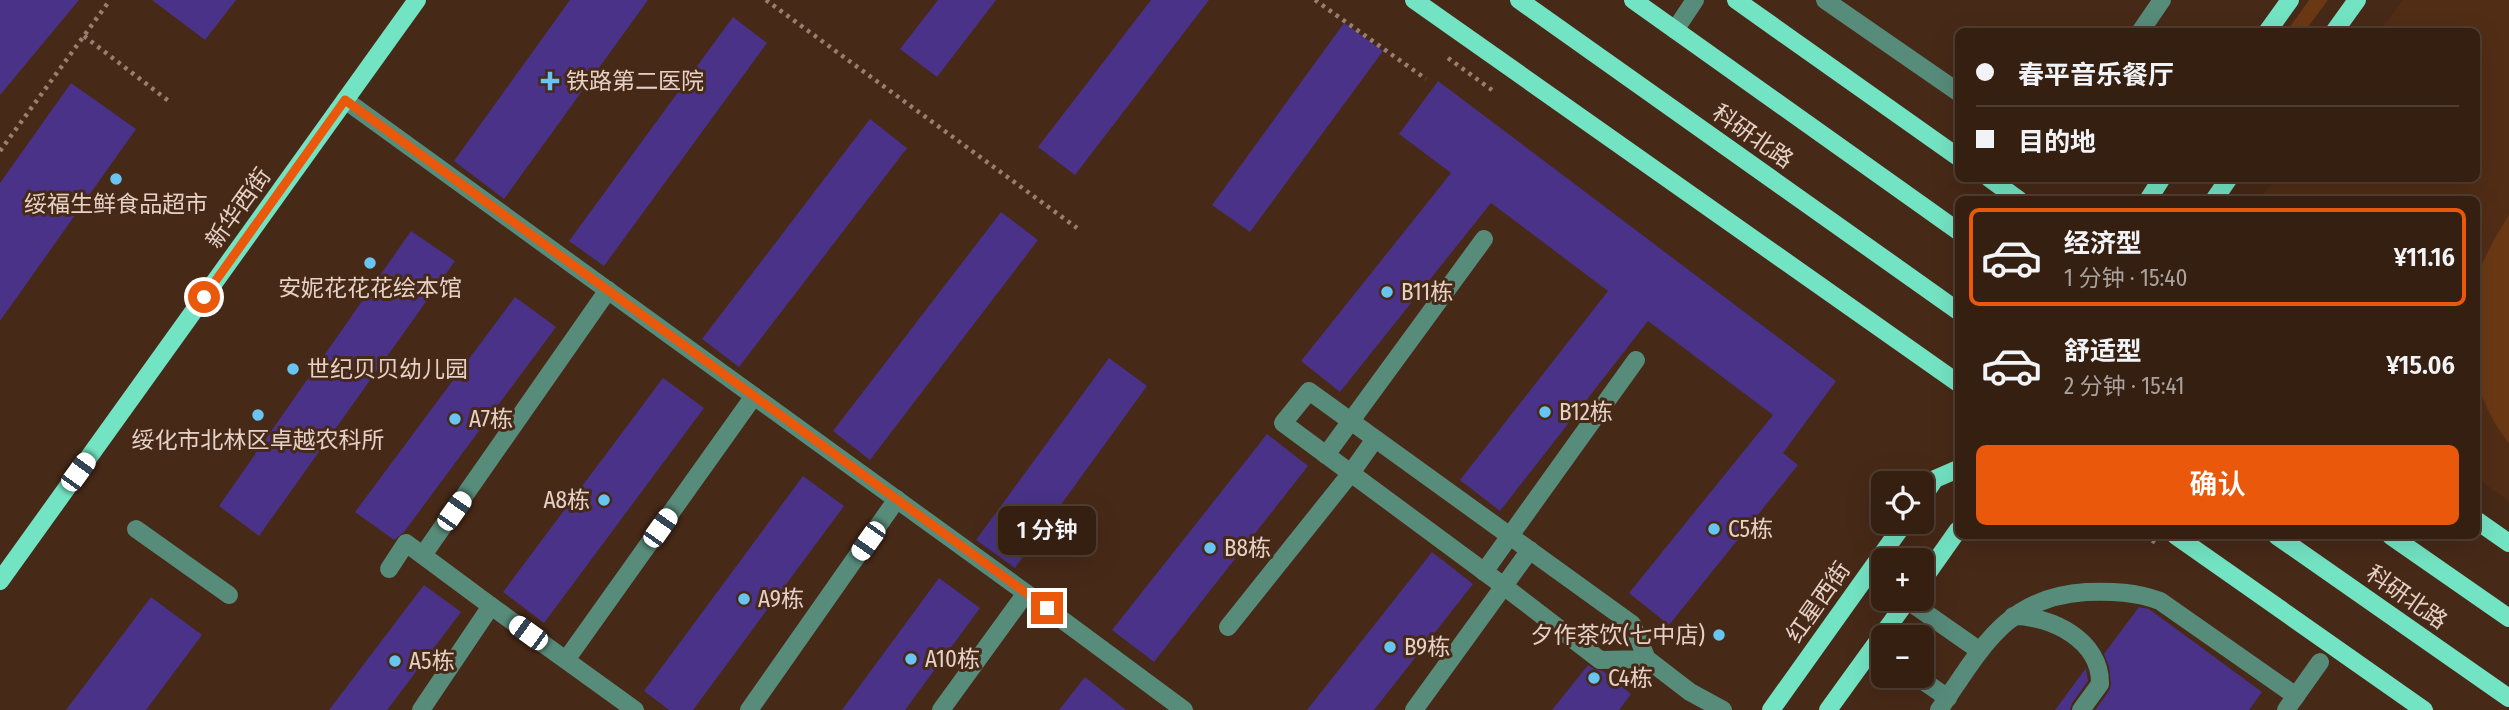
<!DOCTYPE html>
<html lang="zh">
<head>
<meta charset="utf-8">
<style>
	:root { --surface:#351f11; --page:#3d271a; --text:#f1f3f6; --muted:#aaa29f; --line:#4f3d31; --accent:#ea580c }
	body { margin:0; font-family:"Fira Sans Condensed","Noto Sans SC",sans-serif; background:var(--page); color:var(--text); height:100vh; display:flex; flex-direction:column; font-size:26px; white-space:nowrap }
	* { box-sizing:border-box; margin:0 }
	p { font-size:23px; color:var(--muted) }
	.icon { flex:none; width:38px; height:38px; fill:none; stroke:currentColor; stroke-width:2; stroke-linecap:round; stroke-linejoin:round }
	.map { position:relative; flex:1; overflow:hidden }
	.panel { position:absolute; left:1955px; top:196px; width:525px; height:343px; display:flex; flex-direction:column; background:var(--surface); border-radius:10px; box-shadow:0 7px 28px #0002,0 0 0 2px var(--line) }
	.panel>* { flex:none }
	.hud { position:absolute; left:1955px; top:28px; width:525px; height:154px; border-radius:10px; box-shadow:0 7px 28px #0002,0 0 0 2px var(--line); display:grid; align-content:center; height:154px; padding:0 21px; background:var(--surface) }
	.buttons { position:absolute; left:1871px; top:471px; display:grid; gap:14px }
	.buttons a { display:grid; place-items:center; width:63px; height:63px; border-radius:10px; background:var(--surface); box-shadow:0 7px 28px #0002,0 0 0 2px var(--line); font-size:35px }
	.end { position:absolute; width:32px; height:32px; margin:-16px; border:9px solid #ea580c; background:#fff; box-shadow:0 0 0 4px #fff }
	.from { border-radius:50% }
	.bubble { position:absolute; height:49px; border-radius:10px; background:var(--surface); box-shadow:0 7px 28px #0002,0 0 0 2px var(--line); font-size:23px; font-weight:600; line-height:49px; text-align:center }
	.car { position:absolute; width:21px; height:42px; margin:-21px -10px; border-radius:9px; box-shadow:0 0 5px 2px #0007; background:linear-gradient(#fff 24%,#345 0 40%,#fff 0 76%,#345 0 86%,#fff 0) }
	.hud b { display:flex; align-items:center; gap:24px; height:66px; font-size:26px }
	.hud b+b { border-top:2px solid var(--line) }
	.hud i { width:18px; height:18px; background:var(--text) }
	ul { padding:12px 0 0; list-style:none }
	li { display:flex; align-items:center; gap:21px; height:98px; margin:0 14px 10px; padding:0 7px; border:4px solid transparent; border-radius:10px }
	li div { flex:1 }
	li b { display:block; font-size:26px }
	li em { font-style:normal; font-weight:600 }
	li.current { border-color:var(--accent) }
	li>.icon { width:63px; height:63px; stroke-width:1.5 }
	.primary-button { display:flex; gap:14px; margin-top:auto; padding:14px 21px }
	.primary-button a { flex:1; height:80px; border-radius:10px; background:var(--accent); color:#fff; font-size:28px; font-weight:600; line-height:80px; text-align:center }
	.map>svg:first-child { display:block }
	.built { fill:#512d16 }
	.green { fill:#6b3814 }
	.building { fill:#493287 }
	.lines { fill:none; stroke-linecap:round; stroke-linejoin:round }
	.path { stroke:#987f71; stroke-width:4.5; stroke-dasharray:3.5 5; stroke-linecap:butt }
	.minor { stroke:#578b7a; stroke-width:18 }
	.major { stroke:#73e4c3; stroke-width:18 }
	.route { stroke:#ea580c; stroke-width:9 }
	.poi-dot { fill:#68c4f0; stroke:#472917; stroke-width:2.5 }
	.labels { text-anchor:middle; stroke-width:6; stroke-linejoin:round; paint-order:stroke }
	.poi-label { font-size:23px; fill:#e5d1c6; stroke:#472917; text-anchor:start }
	.street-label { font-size:23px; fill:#e5d1c6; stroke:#472917 }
</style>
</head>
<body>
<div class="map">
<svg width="2509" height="710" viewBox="0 0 2509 710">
	<rect width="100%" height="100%" fill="#472917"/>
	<polygon class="built" points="2403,0 2509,0 2509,501 2476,478 2476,200 2259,200 2275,179 2476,178 2476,32 2380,31"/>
	<g class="green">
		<polygon points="2309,0 2328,0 2305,31 2287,31"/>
		<path d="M2509,215v228c-15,-18 -29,-45 -33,-68 -3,-22 -2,-87 5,-108 7,-18 18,-36 28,-52z"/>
	</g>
	<g class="building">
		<polygon points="0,0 79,0 0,95"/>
		<polygon points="152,0 236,0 205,40"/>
		<polygon points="570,0 648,0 504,199 454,161"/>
		<polygon points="938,0 996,0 937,77 900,49"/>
		<polygon points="1151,0 1209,0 1075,175 1038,147"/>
		<polygon points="733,17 767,43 604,266 569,241"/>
		<polygon points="1344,23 1383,51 1250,232 1212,205"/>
		<polygon points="1438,81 1836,381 1783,453 1798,465 1669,625 1629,593 1773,415 1648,321 1500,511 1460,480 1608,291 1491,203 1340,392 1301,361 1451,173 1399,134"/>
		<polygon points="71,83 136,129 0,321 0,183"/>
		<polygon points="870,119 907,148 739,367 702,339"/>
		<polygon points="1001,212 1038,240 870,460 833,431"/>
		<polygon points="411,231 455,261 259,536 219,506"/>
		<polygon points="515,297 556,327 404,532 394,540 355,512"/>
		<polygon points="1109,358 1147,386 1015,568 976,540"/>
		<polygon points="663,378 704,408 544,623 503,592"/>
		<polygon points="1267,434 1308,466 1154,662 1112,630"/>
		<polygon points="803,476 844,506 693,710 669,710 644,691"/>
		<polygon points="1432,552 1473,584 1374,710 1307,710"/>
		<polygon points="939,578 980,608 905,710 842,710"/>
		<polygon points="424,585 461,612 387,710 329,710"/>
		<polygon points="151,597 202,635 146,710 66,710"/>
		<polygon points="2139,607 2149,609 2262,692 2249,710 2095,710 2109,691 2111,684 2109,667 2104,654"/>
		<polygon points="1588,665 1594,669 1603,671 1631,694 1619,710 1552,710"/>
		<polygon points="2086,668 2088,681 2072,703 2070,710 2055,710"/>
		<polygon points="1085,677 1126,710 1059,710"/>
	</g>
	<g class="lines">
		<g class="path">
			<polyline points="766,0 1077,228"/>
			<polyline points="1315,0 1426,79"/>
			<polyline points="84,36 170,102"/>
			<polyline points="1448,58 1492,90"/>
			<polyline points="0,151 110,0"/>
			<polyline points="2145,536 2156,543"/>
		</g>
		<g class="minor">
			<polyline points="1825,0 1958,92"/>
			<polyline points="1675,30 1695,0"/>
			<polyline points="2140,32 2162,0"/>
			<polyline points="345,100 1026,593 1184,710"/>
			<polyline points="1326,455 1484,239"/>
			<polyline points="136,529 229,595"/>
			<polyline points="423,555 608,290"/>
			<polyline points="389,569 406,543 491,606"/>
			<polyline points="1484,572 1636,360"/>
			<polyline points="1907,600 1980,651"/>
			<path d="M2013,616c38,0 88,24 87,68l-19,26"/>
			<polyline points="1228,627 1351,473 1375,439"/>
			<polyline points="1647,659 1600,660 1505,587 1283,423 1309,391 1632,624 1647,659 1690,692 1723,710"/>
			<polyline points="566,660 754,396"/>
			<polyline points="1916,676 1948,698"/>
			<polyline points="421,710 491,606 635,710"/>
			<polyline points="749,710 897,499"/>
			<polyline points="941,710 1026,593"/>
			<polyline points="1414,710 1530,550"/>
			<path d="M1939,710c42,-60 66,-113 147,-118 26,-1 50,0 74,9l136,95"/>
			<polyline points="2286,710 2320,662"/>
		</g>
		<g class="major">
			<polyline points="1414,0 1958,383"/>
			<polyline points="1519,0 1958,311"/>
			<polyline points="1633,0 1958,231"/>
			<polyline points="1736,0 1958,157"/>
			<polyline points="2267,32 2290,0"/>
			<polyline points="2334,32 2357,0"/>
			<polyline points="1989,178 2019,200"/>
			<polyline points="2148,200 2162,178"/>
			<polyline points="2214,200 2229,178"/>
			<polyline points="1922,498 1935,479 1958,469"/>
			<polyline points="2476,520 2509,543"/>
			<polyline points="2176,536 2424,710"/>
			<polyline points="2277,536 2509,698"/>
			<polyline points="2391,536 2509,618"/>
			<polyline points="0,581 417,0"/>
			<polyline points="1922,581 1958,530"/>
			<polyline points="1771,710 1905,522"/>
			<polyline points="1828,710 1909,598"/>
		</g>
	</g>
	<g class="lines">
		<polyline class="route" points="204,297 345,100 1047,608"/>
	</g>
	<g class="poi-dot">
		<path d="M546.5 70.5h7v7h7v7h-7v7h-7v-7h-7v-7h7z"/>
		<circle cx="116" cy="179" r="7"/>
		<circle cx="370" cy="263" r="7"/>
		<circle cx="1387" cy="292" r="7"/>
		<circle cx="293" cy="369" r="7"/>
		<circle cx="1545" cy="412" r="7"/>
		<circle cx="258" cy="415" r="7"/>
		<circle cx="455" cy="419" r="7"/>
		<circle cx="604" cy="500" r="7"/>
		<circle cx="1714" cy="529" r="7"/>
		<circle cx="1210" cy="548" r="7"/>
		<circle cx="744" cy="599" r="7"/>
		<circle cx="1719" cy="635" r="7"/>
		<circle cx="1390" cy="647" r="7"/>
		<circle cx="911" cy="659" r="7"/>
		<circle cx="395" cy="661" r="7"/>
		<circle cx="1594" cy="678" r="7"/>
	</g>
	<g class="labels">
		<g class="poi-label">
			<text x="566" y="89">铁路第二医院</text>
			<text x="116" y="212" text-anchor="middle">绥福生鲜食品超市</text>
			<text x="370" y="296" text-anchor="middle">安妮花花花绘本馆</text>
			<text x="1401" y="300">B11栋</text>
			<text x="307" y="377">世纪贝贝幼儿园</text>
			<text x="1559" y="420">B12栋</text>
			<text x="469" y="427">A7栋</text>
			<text x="258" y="448" text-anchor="middle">绥化市北林区卓越农科所</text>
			<text x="590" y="508" text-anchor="end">A8栋</text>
			<text x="1728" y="537">C5栋</text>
			<text x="1224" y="556">B8栋</text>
			<text x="758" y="607">A9栋</text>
			<text x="1705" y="643" text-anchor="end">夕作茶饮(七中店)</text>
			<text x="1404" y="655">B9栋</text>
			<text x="925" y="667">A10栋</text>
			<text x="409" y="669">A5栋</text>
			<text x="1608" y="686">C4栋</text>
		</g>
		<g class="street-label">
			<text transform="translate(1753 136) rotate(35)" y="8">科研北路</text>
			<text transform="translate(238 208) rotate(-54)" y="8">新华西街</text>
			<text transform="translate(2407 597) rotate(35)" y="8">科研北路</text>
			<text transform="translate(1818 602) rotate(-55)" y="8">红星西街</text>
		</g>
	</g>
</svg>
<div class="buttons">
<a><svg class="icon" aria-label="locate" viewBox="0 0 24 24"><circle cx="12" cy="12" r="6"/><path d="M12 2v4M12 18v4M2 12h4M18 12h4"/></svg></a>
<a>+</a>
<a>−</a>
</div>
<i class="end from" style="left:204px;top:297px"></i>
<i class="end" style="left:1047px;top:608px"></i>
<div class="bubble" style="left:998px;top:506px;width:98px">1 分钟</div>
<i class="car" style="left:78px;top:472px;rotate:36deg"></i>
<i class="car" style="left:454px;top:511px;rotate:35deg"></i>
<i class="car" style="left:660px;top:528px;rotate:35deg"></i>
<i class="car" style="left:868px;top:541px;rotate:215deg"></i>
<i class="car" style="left:528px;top:633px;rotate:306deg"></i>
<div class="hud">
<b><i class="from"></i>春平音乐餐厅</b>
<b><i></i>目的地</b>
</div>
<section class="panel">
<ul>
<li class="current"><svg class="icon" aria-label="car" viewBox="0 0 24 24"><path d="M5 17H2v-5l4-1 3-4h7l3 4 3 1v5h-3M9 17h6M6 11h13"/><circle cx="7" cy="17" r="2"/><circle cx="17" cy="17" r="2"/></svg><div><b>经济型</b><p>1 分钟 · 15:40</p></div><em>¥11.16</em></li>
<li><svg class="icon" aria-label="car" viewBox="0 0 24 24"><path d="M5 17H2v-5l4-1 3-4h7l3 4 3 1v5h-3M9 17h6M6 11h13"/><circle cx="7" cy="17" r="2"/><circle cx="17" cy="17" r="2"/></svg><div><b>舒适型</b><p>2 分钟 · 15:41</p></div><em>¥15.06</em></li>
</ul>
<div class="primary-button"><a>确认</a></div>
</section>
</div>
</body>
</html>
